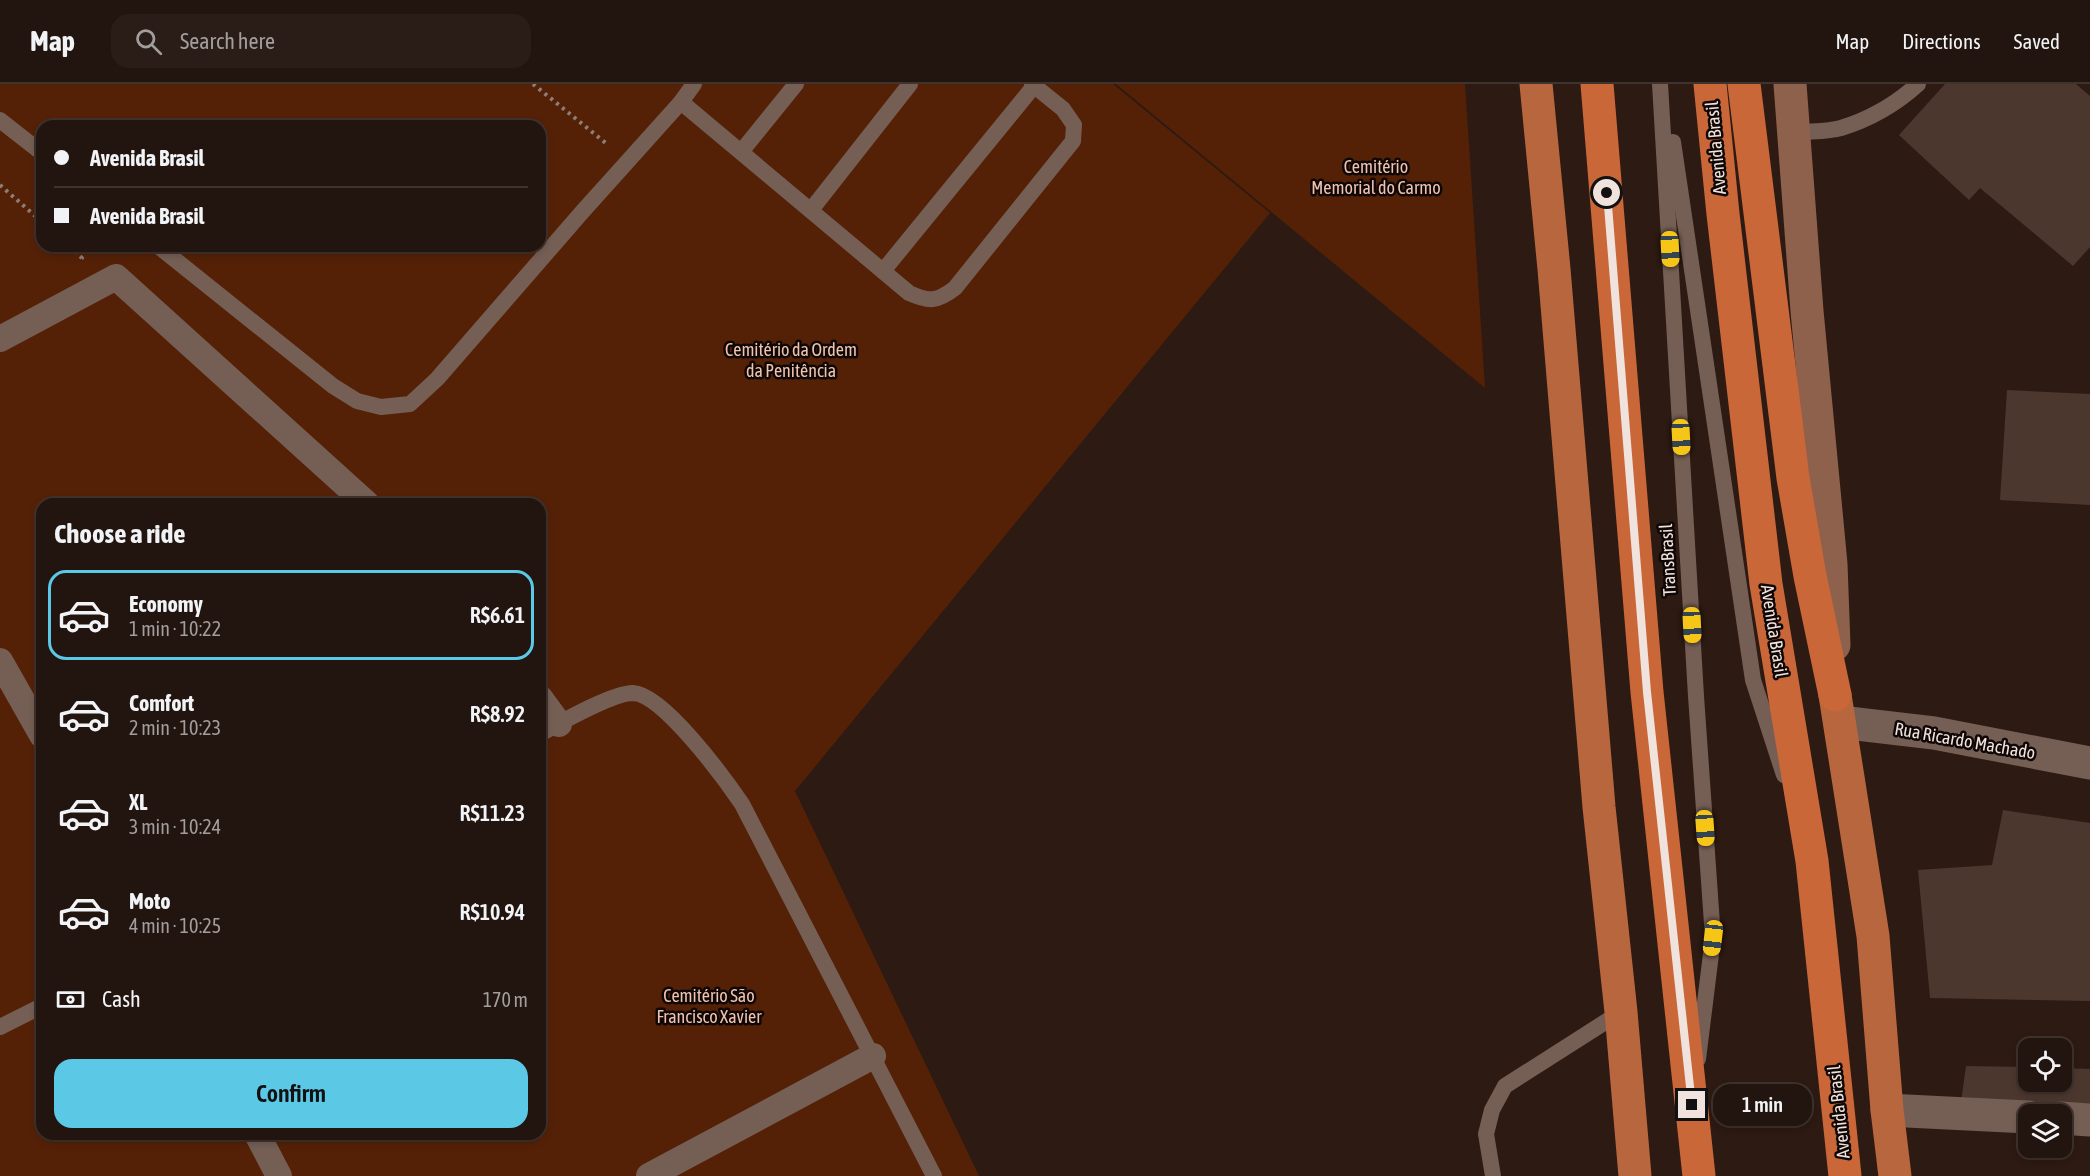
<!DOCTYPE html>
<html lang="en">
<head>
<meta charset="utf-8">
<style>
	:root { --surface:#22140e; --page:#2a1d17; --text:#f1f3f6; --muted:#a29e9e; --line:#3f332e; --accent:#5bc8e6 }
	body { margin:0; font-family:"Asap Condensed",sans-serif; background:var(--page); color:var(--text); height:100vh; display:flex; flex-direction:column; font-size:22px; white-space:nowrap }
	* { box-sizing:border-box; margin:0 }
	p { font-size:20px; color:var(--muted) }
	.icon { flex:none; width:33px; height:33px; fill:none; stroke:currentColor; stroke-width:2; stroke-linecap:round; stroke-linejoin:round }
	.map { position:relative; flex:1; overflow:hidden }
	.details { position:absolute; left:36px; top:414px; width:510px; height:642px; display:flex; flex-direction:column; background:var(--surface); border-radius:18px; box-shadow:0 3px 9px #0003,0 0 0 2px var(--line) }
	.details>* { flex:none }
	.banner { position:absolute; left:36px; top:36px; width:510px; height:132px; border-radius:18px; box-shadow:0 3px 9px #0003,0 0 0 2px var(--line); display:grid; align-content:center; height:132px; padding:0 18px; background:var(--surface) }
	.fabs { position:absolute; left:2018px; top:954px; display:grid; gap:12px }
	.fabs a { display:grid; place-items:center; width:54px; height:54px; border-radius:12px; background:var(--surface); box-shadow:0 3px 9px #0003,0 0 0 2px var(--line); font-size:30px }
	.end { position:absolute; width:27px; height:27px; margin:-14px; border:8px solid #f0e2dc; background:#111; box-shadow:0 0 0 3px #111 }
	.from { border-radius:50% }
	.bubble { position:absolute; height:42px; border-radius:18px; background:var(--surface); box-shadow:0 3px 9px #0003,0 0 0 2px var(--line); font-size:20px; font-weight:600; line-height:42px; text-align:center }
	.car { position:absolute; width:18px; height:36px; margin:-18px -9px; border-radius:8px; box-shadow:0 0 4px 2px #0007; background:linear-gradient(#f5c518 24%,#345 0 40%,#f5c518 0 76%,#345 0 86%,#f5c518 0) }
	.banner b { display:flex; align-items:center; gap:21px; height:57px; font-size:22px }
	.banner b+b { border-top:2px solid var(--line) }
	.banner i { width:15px; height:15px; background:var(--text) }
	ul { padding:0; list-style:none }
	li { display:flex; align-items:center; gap:18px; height:90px; margin:0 12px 9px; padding:0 6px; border:3px solid transparent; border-radius:18px }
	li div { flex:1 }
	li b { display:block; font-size:22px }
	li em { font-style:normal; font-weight:600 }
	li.on { border-color:var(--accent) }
	li>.icon { width:54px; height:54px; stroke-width:1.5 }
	h2 { padding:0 18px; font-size:27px; line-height:72px }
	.pay { display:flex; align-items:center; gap:15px; height:66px; padding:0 18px; font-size:22px }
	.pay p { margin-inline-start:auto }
	.cta { display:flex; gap:12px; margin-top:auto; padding:12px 18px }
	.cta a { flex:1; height:69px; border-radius:18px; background:var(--accent); color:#111; font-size:24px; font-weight:600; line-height:69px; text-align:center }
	header { display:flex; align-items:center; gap:36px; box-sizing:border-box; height:84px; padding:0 30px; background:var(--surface); border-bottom:2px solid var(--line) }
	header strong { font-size:28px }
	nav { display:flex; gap:33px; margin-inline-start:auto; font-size:21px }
	.search { width:420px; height:54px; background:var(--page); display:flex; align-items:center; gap:15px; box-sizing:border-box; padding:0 21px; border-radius:18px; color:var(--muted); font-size:22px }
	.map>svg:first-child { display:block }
	.green { fill:#542107; fill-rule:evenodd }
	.building { fill:#4b372e }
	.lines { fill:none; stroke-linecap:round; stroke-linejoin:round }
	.path { stroke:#8e7e77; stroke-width:4; stroke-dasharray:3 4.5; stroke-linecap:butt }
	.service { stroke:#755f55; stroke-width:16 }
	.pedestrian { stroke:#755f55; stroke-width:26 }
	.minor { stroke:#755f55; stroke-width:33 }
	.tertiary { stroke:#755f55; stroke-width:33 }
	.secondary { stroke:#8e614d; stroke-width:33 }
	.trunk { stroke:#b8663e; stroke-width:33 }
	.motorway { stroke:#c96739; stroke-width:33 }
	.route { stroke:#f0e2dc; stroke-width:8 }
	.labels { text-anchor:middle; stroke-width:5; stroke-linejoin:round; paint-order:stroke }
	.street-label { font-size:18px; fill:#f0e2dc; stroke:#0f0705 }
	.park-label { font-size:18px; fill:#f0c3b0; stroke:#0f0705 }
</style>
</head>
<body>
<header>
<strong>Map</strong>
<div class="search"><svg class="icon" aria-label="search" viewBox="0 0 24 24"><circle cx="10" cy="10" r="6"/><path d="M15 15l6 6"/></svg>Search here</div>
<nav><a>Map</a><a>Directions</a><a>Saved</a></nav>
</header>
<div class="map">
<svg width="2090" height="1092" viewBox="0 0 2090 1092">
	<rect width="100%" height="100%" fill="#2d1a12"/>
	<g class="green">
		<path d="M0,0h1113l157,129 -475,578 184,385h-979zM42,42h498v120h-498zM42,420h498v630h-498z"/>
		<polygon points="1116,0 1465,0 1485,304"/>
	</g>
	<g class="building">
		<polygon points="1945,0 2076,0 2090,12 2090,163 2073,182 1980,104 1969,116 1899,51"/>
		<polygon points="2007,306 2090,310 2090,421 2000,416"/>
		<polygon points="2003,726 2090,739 2090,917 1930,914 1918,786 1992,781"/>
		<polygon points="1966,982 2028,983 2028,998 2061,998 2061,984 2090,985 2090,1020 1961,1018"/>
	</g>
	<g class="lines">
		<g class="path">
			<polyline points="533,0 607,60"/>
			<polyline points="0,101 42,138"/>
			<polyline points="69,162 82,174 80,175"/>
		</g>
		<g class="service">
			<polyline points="1660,0 1696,612 1713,854 1698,975"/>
			<path d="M681,18l228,191c20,9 28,9 46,-5l118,-147 1,-16 -11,-16 -31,-25"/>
			<polyline points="0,36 42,69"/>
			<path d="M1794,49c15,-2 33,-1 47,-5 29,-9 55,-24 77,-44"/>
			<polyline points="1673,58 1753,596 1784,691"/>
			<polyline points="741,68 796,0"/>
			<polyline points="811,126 910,0"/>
			<polyline points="158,162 333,302 357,317 381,323 410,320 437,295 583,127 681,18 694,0"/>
			<polyline points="883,187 1034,2"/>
			<path d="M540,650c20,-11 72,-41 93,-41 30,1 92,86 109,111l192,372"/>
			<polyline points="0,943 42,922"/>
			<polyline points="1493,1092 1486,1050 1492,1026 1505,1002 1621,928"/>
		</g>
		<g class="pedestrian">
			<polyline points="0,255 116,193 367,420"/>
			<polyline points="0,577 42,651"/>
			<polyline points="540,614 559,640"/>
			<polyline points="257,1050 279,1092"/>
			<polyline points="649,1092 873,972"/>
		</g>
		<g class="minor">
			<polyline points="1887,1026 2028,1033"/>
			<polyline points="2061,1034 2090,1036"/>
		</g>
		<polyline class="tertiary" points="1840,638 1934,649 2090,679"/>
		<polyline class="secondary" points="1790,0 1807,227 1831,480 1834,561"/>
		<g class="trunk">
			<polyline points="1536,0 1554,185 1599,723 1621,928 1635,1092"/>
			<polyline points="1835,611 1873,852 1887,1026 1895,1092"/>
		</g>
		<g class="motorway">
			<polyline points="1597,0 1647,608 1699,1092"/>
			<polyline points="1710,0 1723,130 1766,500 1812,777 1845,1092"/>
			<polyline points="1744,0 1793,394 1810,492 1835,611"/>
		</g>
	</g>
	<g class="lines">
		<polyline class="route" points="1607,109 1647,608 1692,1021"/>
	</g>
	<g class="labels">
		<g class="street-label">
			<text transform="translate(1716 64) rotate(-95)" y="6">Avenida Brasil</text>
			<text transform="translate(1668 476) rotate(-93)" y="6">TransBrasil</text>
			<text transform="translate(1774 547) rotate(81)" y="6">Avenida Brasil</text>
			<text transform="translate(1965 657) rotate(10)" y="6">Rua Ricardo Machado</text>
			<text transform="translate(1839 1028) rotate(-96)" y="6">Avenida Brasil</text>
		</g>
		<g class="park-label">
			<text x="1376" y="89">Cemitério<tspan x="1376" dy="21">Memorial do Carmo</tspan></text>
			<text x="791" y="272">Cemitério da Ordem<tspan x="791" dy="21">da Penitência</tspan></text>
			<text x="709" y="918">Cemitério São<tspan x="709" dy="21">Francisco Xavier</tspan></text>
		</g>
	</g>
</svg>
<div class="fabs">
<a><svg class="icon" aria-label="locate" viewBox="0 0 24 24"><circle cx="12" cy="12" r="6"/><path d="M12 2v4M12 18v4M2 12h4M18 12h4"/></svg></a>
<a><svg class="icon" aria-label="layers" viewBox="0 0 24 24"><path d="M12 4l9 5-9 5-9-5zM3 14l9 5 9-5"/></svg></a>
</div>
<i class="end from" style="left:1607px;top:109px"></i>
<i class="end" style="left:1692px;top:1021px"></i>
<div class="bubble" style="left:1713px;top:1000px;width:99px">1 min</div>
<i class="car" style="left:1670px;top:165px;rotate:177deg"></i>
<i class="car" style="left:1681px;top:353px;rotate:177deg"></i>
<i class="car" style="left:1692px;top:541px;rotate:177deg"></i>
<i class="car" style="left:1705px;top:744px;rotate:176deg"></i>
<i class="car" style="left:1713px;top:854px;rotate:187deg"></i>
<div class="banner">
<b><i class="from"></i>Avenida Brasil</b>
<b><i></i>Avenida Brasil</b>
</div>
<section class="details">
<h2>Choose a ride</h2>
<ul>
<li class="on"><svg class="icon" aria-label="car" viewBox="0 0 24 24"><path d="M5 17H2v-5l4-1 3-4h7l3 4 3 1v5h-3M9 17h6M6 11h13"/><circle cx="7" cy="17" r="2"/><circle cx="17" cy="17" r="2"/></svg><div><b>Economy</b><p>1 min · 10:22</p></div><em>R$6.61</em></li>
<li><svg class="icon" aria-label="car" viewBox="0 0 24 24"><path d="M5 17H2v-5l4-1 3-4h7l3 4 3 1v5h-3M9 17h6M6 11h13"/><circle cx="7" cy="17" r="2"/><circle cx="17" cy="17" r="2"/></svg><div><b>Comfort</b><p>2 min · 10:23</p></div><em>R$8.92</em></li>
<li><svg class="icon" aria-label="car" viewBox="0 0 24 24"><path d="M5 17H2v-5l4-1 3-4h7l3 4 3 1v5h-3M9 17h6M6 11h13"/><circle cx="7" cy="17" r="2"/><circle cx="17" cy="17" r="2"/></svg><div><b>XL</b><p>3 min · 10:24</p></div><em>R$11.23</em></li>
<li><svg class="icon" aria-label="car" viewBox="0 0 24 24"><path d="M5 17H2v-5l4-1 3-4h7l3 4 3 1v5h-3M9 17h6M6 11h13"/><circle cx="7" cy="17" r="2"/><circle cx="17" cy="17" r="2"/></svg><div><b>Moto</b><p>4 min · 10:25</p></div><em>R$10.94</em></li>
</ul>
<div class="pay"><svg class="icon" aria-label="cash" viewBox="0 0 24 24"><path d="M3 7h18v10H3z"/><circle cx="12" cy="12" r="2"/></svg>Cash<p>170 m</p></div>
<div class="cta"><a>Confirm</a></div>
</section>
</div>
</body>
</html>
